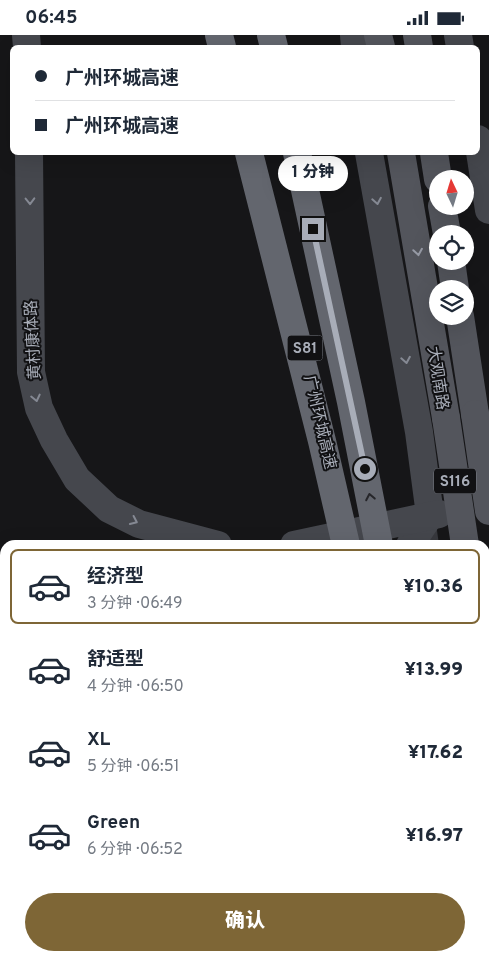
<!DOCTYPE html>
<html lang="zh">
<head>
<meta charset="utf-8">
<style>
	:root { --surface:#fff; --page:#f2f2f3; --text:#1f2937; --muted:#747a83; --line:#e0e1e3; --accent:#7e6636 }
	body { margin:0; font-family:Overpass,"Noto Sans SC",sans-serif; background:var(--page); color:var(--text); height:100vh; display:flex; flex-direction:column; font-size:19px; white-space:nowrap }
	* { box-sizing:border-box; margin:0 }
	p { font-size:16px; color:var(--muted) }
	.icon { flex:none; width:28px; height:28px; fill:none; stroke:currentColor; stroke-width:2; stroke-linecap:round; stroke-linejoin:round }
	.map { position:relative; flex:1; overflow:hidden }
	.side { position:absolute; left:0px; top:505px; width:490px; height:421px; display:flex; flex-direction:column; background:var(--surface); border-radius:15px 15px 0 0; box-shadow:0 5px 20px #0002 }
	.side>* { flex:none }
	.guide { position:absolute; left:10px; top:10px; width:470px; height:110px; border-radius:8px; box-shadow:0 5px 20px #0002; display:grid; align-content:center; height:110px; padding:0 25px; background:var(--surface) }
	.needle { width:32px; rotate:356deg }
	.tools { position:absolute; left:429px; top:135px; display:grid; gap:10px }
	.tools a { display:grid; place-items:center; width:45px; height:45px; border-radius:50%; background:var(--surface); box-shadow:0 5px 20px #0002; font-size:25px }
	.end { position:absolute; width:22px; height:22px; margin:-11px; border:6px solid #a8adb8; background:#111; box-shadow:0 0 0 2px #111 }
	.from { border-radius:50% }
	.bubble { position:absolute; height:35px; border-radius:18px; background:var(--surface); box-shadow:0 5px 20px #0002; font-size:16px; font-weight:800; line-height:35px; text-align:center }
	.guide b { display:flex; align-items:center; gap:18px; height:48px; font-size:19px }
	.guide b+b { border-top:1px solid var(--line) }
	.guide i { width:12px; height:12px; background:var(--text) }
	ul { padding:9px 0 0; list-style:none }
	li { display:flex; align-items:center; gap:15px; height:75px; margin:0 10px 8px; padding:0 15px; border:2px solid transparent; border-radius:8px }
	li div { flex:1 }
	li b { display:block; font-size:19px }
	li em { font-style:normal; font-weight:800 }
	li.active { border-color:var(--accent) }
	li>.icon { width:45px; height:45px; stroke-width:1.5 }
	.cta { display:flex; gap:10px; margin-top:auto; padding:10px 25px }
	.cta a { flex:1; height:58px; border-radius:30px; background:var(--accent); color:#fff; font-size:20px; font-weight:800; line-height:58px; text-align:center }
	.status { display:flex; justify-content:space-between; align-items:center; height:35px; padding:0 25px; background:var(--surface); direction:ltr }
	.status svg { height:14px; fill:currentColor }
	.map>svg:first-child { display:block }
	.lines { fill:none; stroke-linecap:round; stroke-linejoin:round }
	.lane { stroke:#37383d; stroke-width:10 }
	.secondary { stroke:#45474d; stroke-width:28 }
	.primary { stroke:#53555c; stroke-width:28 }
	.highway { stroke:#63666e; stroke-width:28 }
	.primary-bridge { stroke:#53555c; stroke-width:28 }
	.highway-bridge { stroke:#63666e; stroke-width:28 }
	.oneway { stroke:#858993 }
	.oneway2 { stroke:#979ba6 }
	.oneway3 { stroke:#26262a }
	.route { stroke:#a8adb8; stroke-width:6 }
	.labels { text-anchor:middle; stroke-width:4; stroke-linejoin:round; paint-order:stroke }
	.shield { fill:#111113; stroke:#7b7e86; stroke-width:1 }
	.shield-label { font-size:15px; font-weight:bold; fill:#a8adb8 }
	.street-label { font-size:16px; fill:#a8adb8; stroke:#111113 }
</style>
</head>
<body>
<div class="status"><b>06:45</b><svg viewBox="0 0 49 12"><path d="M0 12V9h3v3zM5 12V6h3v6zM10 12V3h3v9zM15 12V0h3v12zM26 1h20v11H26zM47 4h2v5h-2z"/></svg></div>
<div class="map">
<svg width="489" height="926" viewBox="0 0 489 926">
	<rect width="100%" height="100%" fill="#161618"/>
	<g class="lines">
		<polyline class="lane" points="431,489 434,510"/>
		<g class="secondary">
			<polyline points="26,0 27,12"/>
			<polyline points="354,0 355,12"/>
			<polyline points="458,0 460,12"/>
			<polyline points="478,104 489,175"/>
			<polyline points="29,118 31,337 39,373 54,405 77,444 109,474 139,489 218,510"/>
			<polyline points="369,118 419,397 430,480 410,510"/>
			<polyline points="294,510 439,479"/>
		</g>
		<g class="primary">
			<polyline points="378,0 381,12"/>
			<polyline points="417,0 419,12"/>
			<polyline points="401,118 446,383"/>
			<polyline points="434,118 438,144"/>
			<polyline points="442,171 447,199"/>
			<polyline points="451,226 455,254"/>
			<polyline points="460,281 475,379"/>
			<polyline points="485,646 489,672"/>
		</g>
		<g class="highway">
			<polyline points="219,0 222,12"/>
			<polyline points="271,0 274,12"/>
			<polyline points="0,628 5,628"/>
			<polyline points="0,656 5,657"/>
			<polyline points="485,759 489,760"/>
			<polyline points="0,765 5,765"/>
			<polyline points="485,857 489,858"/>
			<polyline points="413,921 414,926"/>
			<polyline points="449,921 450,926"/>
		</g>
		<g class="primary-bridge">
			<polyline points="475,379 489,476"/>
			<polyline points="446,383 465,510"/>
		</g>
		<g class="highway-bridge">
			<polyline points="249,118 322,406 346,510"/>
			<polyline points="297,118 351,367 379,510"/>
		</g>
	</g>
	<defs><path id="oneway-chevron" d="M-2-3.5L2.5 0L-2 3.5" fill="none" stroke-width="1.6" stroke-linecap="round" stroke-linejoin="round" transform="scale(1.25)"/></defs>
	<g class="oneway">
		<use href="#oneway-chevron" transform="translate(30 166) rotate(89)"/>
		<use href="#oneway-chevron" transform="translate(377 166) rotate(80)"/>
		<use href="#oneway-chevron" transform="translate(406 325) rotate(80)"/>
		<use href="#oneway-chevron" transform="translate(36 363) rotate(77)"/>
		<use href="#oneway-chevron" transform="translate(134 486) rotate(25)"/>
	</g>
	<use class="oneway2" href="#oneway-chevron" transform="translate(418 217) rotate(81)"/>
	<use class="oneway3" href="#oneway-chevron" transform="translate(370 462) rotate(-101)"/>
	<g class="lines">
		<polyline class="route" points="313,194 365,434"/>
	</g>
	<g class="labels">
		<g class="shield">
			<rect x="287.5" y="300.5" width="35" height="25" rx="4"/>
			<rect x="434" y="433.5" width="42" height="25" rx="4"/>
		</g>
		<g class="shield-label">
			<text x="305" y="318">S81</text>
			<text x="455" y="451">S116</text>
		</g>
		<g class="street-label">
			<text transform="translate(32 305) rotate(-93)" y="6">黄村康体路</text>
			<text transform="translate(439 343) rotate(81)" y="6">大观南路</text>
			<text transform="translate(321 387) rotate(77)" y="6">广州环城高速</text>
		</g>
	</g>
</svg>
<div class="tools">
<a><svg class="needle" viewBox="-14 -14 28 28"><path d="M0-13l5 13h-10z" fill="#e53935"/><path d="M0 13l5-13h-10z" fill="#747a83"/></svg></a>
<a><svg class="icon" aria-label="locate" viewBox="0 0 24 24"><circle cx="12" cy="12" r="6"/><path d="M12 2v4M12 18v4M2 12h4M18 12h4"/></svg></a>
<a><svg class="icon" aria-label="layers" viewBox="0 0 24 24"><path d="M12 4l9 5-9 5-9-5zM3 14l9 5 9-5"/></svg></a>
</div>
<i class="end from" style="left:365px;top:434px"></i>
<i class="end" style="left:313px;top:194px"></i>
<div class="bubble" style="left:278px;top:121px;width:70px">1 分钟</div>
<div class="guide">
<b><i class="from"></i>广州环城高速</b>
<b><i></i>广州环城高速</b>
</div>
<section class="side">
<ul>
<li class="active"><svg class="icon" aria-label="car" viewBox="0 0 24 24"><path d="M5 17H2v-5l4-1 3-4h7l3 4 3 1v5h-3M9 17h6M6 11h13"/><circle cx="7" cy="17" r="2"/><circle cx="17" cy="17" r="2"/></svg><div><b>经济型</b><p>3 分钟 · 06:49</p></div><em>¥10.36</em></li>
<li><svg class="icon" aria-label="car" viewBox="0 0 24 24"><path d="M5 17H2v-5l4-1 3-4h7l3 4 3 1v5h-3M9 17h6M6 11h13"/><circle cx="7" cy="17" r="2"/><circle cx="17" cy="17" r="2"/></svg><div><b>舒适型</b><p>4 分钟 · 06:50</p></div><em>¥13.99</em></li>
<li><svg class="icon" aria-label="car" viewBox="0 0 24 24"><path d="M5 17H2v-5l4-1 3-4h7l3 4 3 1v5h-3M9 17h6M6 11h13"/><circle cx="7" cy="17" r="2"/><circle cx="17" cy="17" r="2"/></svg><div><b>XL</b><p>5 分钟 · 06:51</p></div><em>¥17.62</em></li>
<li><svg class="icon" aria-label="car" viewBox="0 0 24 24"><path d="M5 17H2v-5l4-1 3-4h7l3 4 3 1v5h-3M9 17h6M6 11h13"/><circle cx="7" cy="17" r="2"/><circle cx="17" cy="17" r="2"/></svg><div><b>Green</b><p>6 分钟 · 06:52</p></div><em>¥16.97</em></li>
</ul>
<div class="cta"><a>确认</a></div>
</section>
</div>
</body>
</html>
